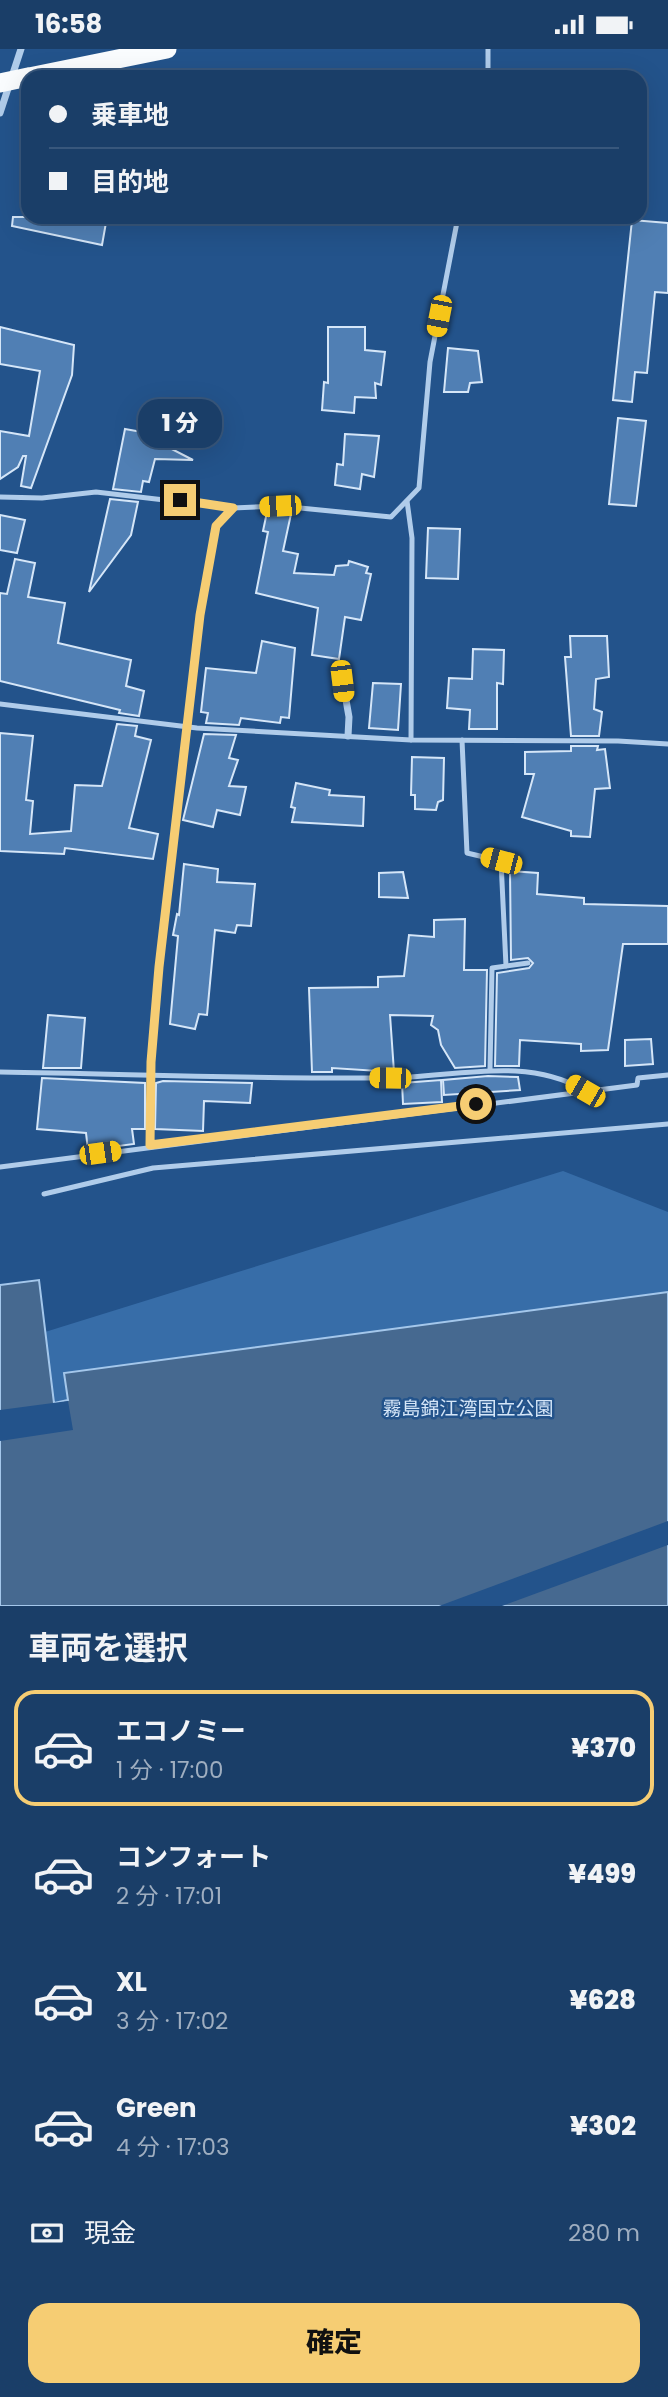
<!DOCTYPE html>
<html lang="ja">
<head>
<meta charset="utf-8">
<style>
	:root { --surface:#1a3e68; --page:#23456e; --text:#f1f3f6; --muted:#9faec0; --line:#38577c; --accent:#f6cd73 }
	body { margin:0; font-family:Poppins,"Noto Sans JP",sans-serif; background:var(--page); color:var(--text); height:100vh; display:flex; flex-direction:column; font-size:26px; white-space:nowrap }
	* { box-sizing:border-box; margin:0 }
	p { font-size:23px; color:var(--muted) }
	.icon { flex:none; width:38px; height:38px; fill:none; stroke:currentColor; stroke-width:2; stroke-linecap:round; stroke-linejoin:round }
	.map { position:relative; height:1557px; overflow:hidden }
	.sheet { display:flex; flex-direction:column; background:var(--surface); flex:1 }
	.sheet>* { flex:none }
	.banner { position:absolute; left:21px; top:21px; width:626px; height:154px; border-radius:21px; box-shadow:0 7px 28px #0002,0 0 0 2px var(--line); display:grid; align-content:center; height:154px; padding:0 28px; background:var(--surface) }
	.end { position:absolute; width:32px; height:32px; margin:-16px; border:9px solid #f6cd73; background:#111; box-shadow:0 0 0 4px #111 }
	.from { border-radius:50% }
	.bubble { position:absolute; height:49px; border-radius:21px; background:var(--surface); box-shadow:0 7px 28px #0002,0 0 0 2px var(--line); font-size:23px; font-weight:800; line-height:49px; text-align:center }
	.car { position:absolute; width:21px; height:42px; margin:-21px -10px; border-radius:9px; box-shadow:0 0 5px 2px #0007; background:linear-gradient(#f5c518 24%,#345 0 40%,#f5c518 0 76%,#345 0 86%,#f5c518 0) }
	.banner b { display:flex; align-items:center; gap:24px; height:66px; font-size:26px }
	.banner b+b { border-top:2px solid var(--line) }
	.banner i { width:18px; height:18px; background:var(--text) }
	ul { padding:0; list-style:none }
	li { display:flex; align-items:center; gap:21px; height:116px; margin:0 14px 10px; padding:0 14px; border:4px solid transparent; border-radius:21px }
	li div { flex:1 }
	li b { display:block; font-size:26px }
	li em { font-style:normal; font-weight:800 }
	li.active { border-color:var(--accent) }
	li>.icon { width:63px; height:63px; stroke-width:1.5 }
	h2 { padding:0 28px; font-size:32px; line-height:84px }
	.pay { display:flex; align-items:center; gap:18px; height:77px; padding:0 28px; font-size:26px }
	.pay p { margin-inline-start:auto }
	.cta { display:flex; gap:14px; margin-top:auto; padding:14px 28px }
	.cta a { flex:1; height:80px; border-radius:21px; background:var(--accent); color:#111; font-size:28px; font-weight:800; line-height:80px; text-align:center }
	.status { display:flex; justify-content:space-between; align-items:center; height:49px; padding:0 35px; background:var(--surface); direction:ltr }
	.status svg { height:19px; fill:currentColor }
	.map>svg:first-child { display:block }
	.green { fill:#376da8 }
	.water { fill:#466990; stroke:#a4c7eb; stroke-width:2 }
	.pier { fill:#23538b }
	.building { fill:#507fb4; stroke:#d5e6f8; stroke-width:2 }
	.lines { fill:none; stroke-linecap:round; stroke-linejoin:round }
	.service { stroke:#b0ccea; stroke-width:5 }
	.minor { stroke:#b0ccea; stroke-width:7 }
	.trunk { stroke:#fafcfe; stroke-width:19 }
	.route { stroke:#f6cd73; stroke-width:9 }
	.labels { text-anchor:middle; stroke-width:5; stroke-linejoin:round; paint-order:stroke }
	.park-label { font-size:19px; fill:#d5e6f8; stroke:#23538b }
</style>
</head>
<body>
<div class="status"><b>16:58</b><svg viewBox="0 0 49 12"><path d="M0 12V9h3v3zM5 12V6h3v6zM10 12V3h3v9zM15 12V0h3v12zM26 1h20v11H26zM47 4h2v5h-2z"/></svg></div>
<div class="map">
<svg width="668" height="1557" viewBox="0 0 668 1557">
	<rect width="100%" height="100%" fill="#23538b"/>
	<polygon class="green" points="563,1122 668,1163 668,1557 0,1557 0,1297"/>
	<polygon class="water" points="39,1231 54,1354 68,1351 64,1324 668,1243 668,1557 0,1557 0,1236"/>
	<g class="pier">
		<polygon points="68,1352 73,1381 0,1392 0,1361"/>
		<polygon points="668,1472 668,1496 502,1557 439,1557"/>
	</g>
	<g class="building">
		<polygon points="13,168 107,168 102,196 12,177"/>
		<polygon points="632,171 668,174 668,244 655,243 647,324 635,323 632,353 613,351"/>
		<polygon points="0,278 74,296 72,326 31,439 21,437 26,407 23,407 18,418 0,430 0,382 29,387 40,322 0,315"/>
		<polygon points="328,278 365,278 365,301 385,303 381,336 375,334 376,349 355,348 354,364 322,361 324,333 328,334"/>
		<polygon points="448,299 478,302 482,333 470,334 468,343 444,343"/>
		<polygon points="618,369 646,372 636,457 609,455"/>
		<polygon points="125,380 159,386 158,393 193,411 155,410 149,433 143,432 141,443 113,440"/>
		<polygon points="345,385 379,387 374,428 362,425 360,440 335,436 337,415 343,416"/>
		<polygon points="110,450 138,453 131,486 89,543"/>
		<polygon points="279,462 291,465 283,502 298,505 294,524 334,526 336,517 348,516 349,512 368,518 366,524 371,525 361,571 345,568 339,610 312,606 318,559 256,544 268,483 263,482 267,463"/>
		<polygon points="0,466 25,471 17,504 0,501"/>
		<polygon points="428,479 460,480 458,530 426,529"/>
		<polygon points="15,510 35,514 28,548 65,554 58,594 131,611 126,637 144,642 139,667 119,664 120,661 0,632 0,544 7,545"/>
		<polygon points="570,587 607,587 609,628 596,630 594,660 602,663 599,687 571,687 565,608 571,608"/>
		<polygon points="262,592 295,599 289,669 281,668 280,674 241,669 239,676 206,674 208,664 201,663 206,619 256,624"/>
		<polygon points="473,600 504,601 503,635 497,634 497,680 469,680 470,661 447,659 449,629 472,630"/>
		<polygon points="373,634 401,635 398,681 369,679"/>
		<polygon points="117,675 137,677 135,687 151,691 129,779 158,785 153,810 65,799 64,805 0,802 0,684 33,687 26,751 33,752 30,785 71,782 75,736 102,737"/>
		<polygon points="204,685 236,686 229,709 238,711 229,737 246,738 240,766 217,761 213,778 183,771"/>
		<polygon points="571,697 598,697 597,701 605,700 610,739 595,740 590,788 571,787 571,782 522,768 534,725 525,725 525,703 571,702"/>
		<polygon points="412,708 444,709 443,751 438,753 436,761 415,760 415,746 411,746"/>
		<polygon points="296,734 330,741 329,746 364,748 363,777 292,773 295,759 291,758"/>
		<polygon points="184,815 218,820 217,833 255,835 251,877 237,876 235,884 215,881 207,966 199,965 195,980 170,975 178,887 173,886 177,865 179,866"/>
		<polygon points="510,822 538,824 537,845 584,849 584,855 668,857 668,895 623,895 608,1001 581,1002 581,995 520,991 519,1017 495,1017 497,924 529,919 533,914 528,909 511,911"/>
		<polygon points="403,823 408,849 379,848 379,824"/>
		<polygon points="465,870 464,921 487,921 485,1017 455,1019 441,996 438,981 431,976 433,967 390,966 394,1023 332,1019 332,1023 312,1023 309,939 378,938 378,928 404,927 409,886 434,888 434,871"/>
		<polygon points="48,966 85,969 81,1019 43,1019"/>
		<polygon points="651,990 653,1015 625,1017 625,991"/>
		<polygon points="488,1027 518,1028 520,1041 444,1046 443,1031"/>
		<polygon points="42,1029 145,1034 145,1080 132,1080 134,1095 88,1101 86,1084 37,1080"/>
		<polygon points="441,1031 442,1053 403,1055 402,1034"/>
		<polygon points="163,1032 252,1034 250,1054 204,1052 203,1082 155,1080 156,1034"/>
	</g>
	<g class="lines">
		<g class="service">
			<polyline points="488,28 488,0"/>
			<polyline points="0,448 42,449 96,443 233,459"/>
			<polyline points="407,452 412,489 411,691"/>
			<polyline points="0,655 197,679 411,691 618,692 668,695"/>
			<polyline points="462,691 467,804 501,812 506,917"/>
			<polyline points="490,1020 492,919 528,914"/>
			<path d="M0,1023c129,2 258,7 387,6 65,0 137,-23 197,12"/>
			<polyline points="150,1096 151,1013 159,918 200,566 216,477 233,459 280,457 391,468 419,439 430,313 458,168"/>
			<polyline points="0,1118 637,1036 638,1029 668,1026"/>
			<polyline points="44,1145 153,1119 668,1075"/>
		</g>
		<g class="minor">
			<polyline points="0,64 21,0"/>
			<polyline points="340,617 349,668 348,687"/>
		</g>
		<g class="trunk">
			<polyline points="29,28 167,0"/>
			<polyline points="0,34 28,28"/>
		</g>
	</g>
	<g class="lines">
		<polyline class="route" points="180,451 233,459 216,477 200,566 159,918 151,1013 150,1096 476,1055"/>
	</g>
	<g class="labels">
		<g class="park-label">
			<text x="468" y="1366">霧島錦江湾国立公園</text>
		</g>
	</g>
</svg>
<i class="end from" style="left:476px;top:1055px"></i>
<i class="end" style="left:180px;top:451px"></i>
<div class="bubble" style="left:138px;top:350px;width:84px">1 分</div>
<i class="car" style="left:439px;top:267px;rotate:191deg"></i>
<i class="car" style="left:280px;top:457px;rotate:267deg"></i>
<i class="car" style="left:342px;top:632px;rotate:173deg"></i>
<i class="car" style="left:501px;top:812px;rotate:285deg"></i>
<i class="car" style="left:390px;top:1029px;rotate:271deg"></i>
<i class="car" style="left:585px;top:1042px;rotate:300deg"></i>
<i class="car" style="left:100px;top:1104px;rotate:82deg"></i>
<div class="banner">
<b><i class="from"></i>乗車地</b>
<b><i></i>目的地</b>
</div>
</div>
<section class="sheet">
<h2>車両を選択</h2>
<ul>
<li class="active"><svg class="icon" aria-label="car" viewBox="0 0 24 24"><path d="M5 17H2v-5l4-1 3-4h7l3 4 3 1v5h-3M9 17h6M6 11h13"/><circle cx="7" cy="17" r="2"/><circle cx="17" cy="17" r="2"/></svg><div><b>エコノミー</b><p>1 分 · 17:00</p></div><em>¥370</em></li>
<li><svg class="icon" aria-label="car" viewBox="0 0 24 24"><path d="M5 17H2v-5l4-1 3-4h7l3 4 3 1v5h-3M9 17h6M6 11h13"/><circle cx="7" cy="17" r="2"/><circle cx="17" cy="17" r="2"/></svg><div><b>コンフォート</b><p>2 分 · 17:01</p></div><em>¥499</em></li>
<li><svg class="icon" aria-label="car" viewBox="0 0 24 24"><path d="M5 17H2v-5l4-1 3-4h7l3 4 3 1v5h-3M9 17h6M6 11h13"/><circle cx="7" cy="17" r="2"/><circle cx="17" cy="17" r="2"/></svg><div><b>XL</b><p>3 分 · 17:02</p></div><em>¥628</em></li>
<li><svg class="icon" aria-label="car" viewBox="0 0 24 24"><path d="M5 17H2v-5l4-1 3-4h7l3 4 3 1v5h-3M9 17h6M6 11h13"/><circle cx="7" cy="17" r="2"/><circle cx="17" cy="17" r="2"/></svg><div><b>Green</b><p>4 分 · 17:03</p></div><em>¥302</em></li>
</ul>
<div class="pay"><svg class="icon" aria-label="cash" viewBox="0 0 24 24"><path d="M3 7h18v10H3z"/><circle cx="12" cy="12" r="2"/></svg>現金<p>280 m</p></div>
<div class="cta"><a>確定</a></div>
</section>
</body>
</html>
